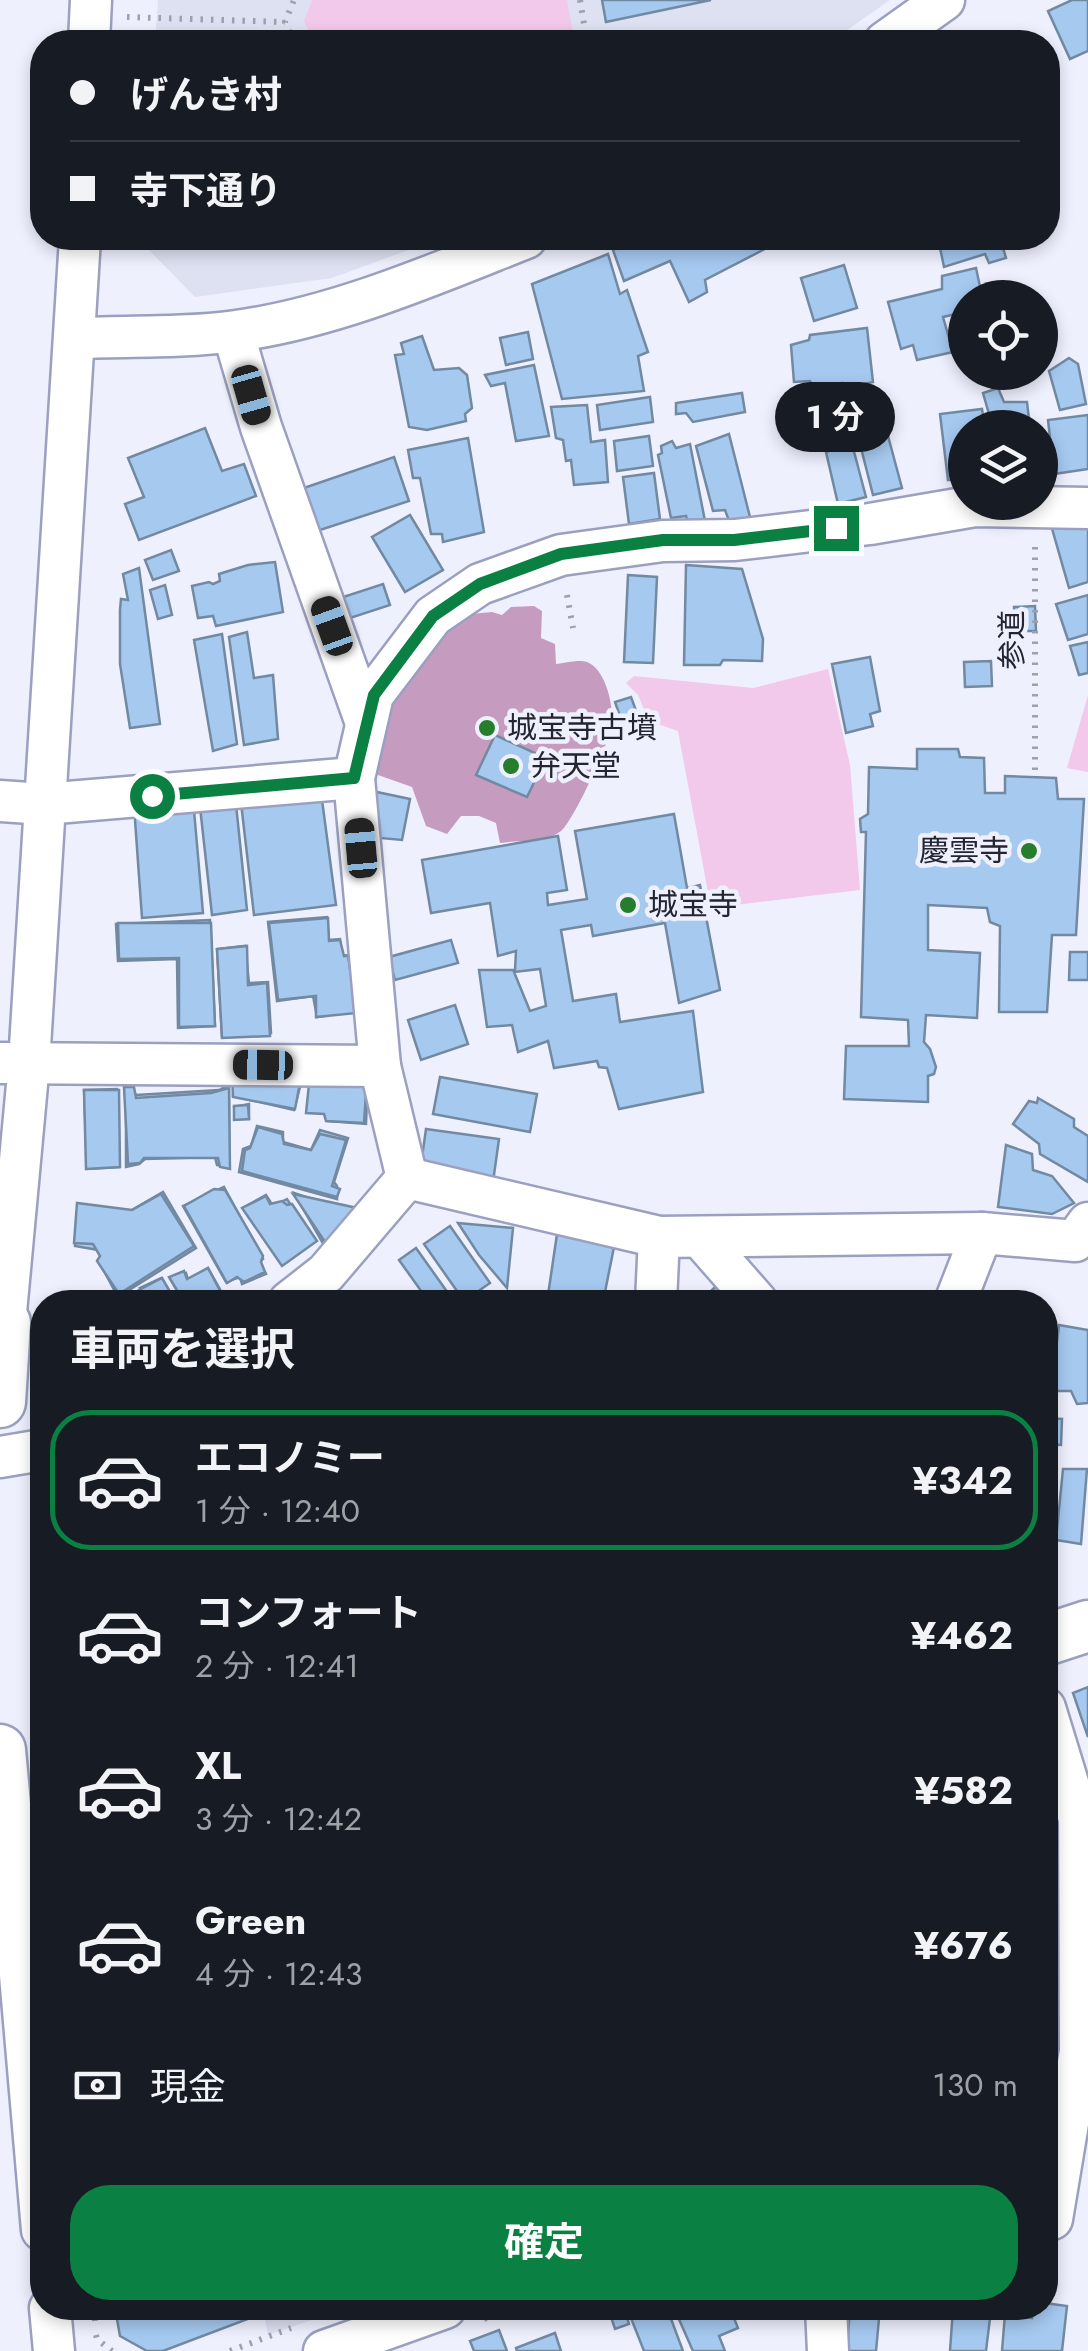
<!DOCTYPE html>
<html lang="ja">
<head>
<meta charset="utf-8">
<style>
	:root { --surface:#171b24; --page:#242831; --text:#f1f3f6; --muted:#9ea1a6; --line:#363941; --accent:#0b8043 }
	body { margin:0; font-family:Jost,"Noto Sans JP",sans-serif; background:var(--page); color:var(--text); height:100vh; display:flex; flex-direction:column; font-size:38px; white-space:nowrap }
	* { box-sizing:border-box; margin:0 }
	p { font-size:32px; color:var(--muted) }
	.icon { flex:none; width:55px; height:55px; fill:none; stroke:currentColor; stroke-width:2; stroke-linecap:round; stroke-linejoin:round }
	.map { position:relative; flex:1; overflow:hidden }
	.sheet { position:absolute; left:30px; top:1290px; width:1028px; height:1030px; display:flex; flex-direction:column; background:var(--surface); border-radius:40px; box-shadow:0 5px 15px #0003 }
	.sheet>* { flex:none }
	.banner { position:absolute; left:30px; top:30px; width:1030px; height:220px; border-radius:40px; box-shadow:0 5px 15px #0003; display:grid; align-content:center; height:220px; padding:0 40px; background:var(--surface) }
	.fabs { position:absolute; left:948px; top:280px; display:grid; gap:20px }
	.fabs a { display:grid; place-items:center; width:110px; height:110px; border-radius:50%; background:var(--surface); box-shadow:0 5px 15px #0003; font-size:50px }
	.end { position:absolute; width:45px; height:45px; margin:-22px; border:12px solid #0b8043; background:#fff; box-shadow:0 0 0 5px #fff }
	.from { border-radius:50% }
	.bubble { position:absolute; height:70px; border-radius:35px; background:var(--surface); box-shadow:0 5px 15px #0003; font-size:32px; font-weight:700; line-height:70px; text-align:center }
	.car { position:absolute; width:30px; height:60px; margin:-30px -15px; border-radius:12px; box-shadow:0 0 8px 2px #0007; background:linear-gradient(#222 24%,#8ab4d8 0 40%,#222 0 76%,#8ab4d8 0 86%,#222 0) }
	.banner b { display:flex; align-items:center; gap:35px; height:95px; font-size:38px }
	.banner b+b { border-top:2px solid var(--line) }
	.banner i { width:25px; height:25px; background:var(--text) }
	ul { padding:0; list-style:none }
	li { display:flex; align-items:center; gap:30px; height:140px; margin:0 20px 15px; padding:0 20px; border:5px solid transparent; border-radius:40px }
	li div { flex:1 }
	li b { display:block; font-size:38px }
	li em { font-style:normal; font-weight:700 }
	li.on { border-color:var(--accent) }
	li>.icon { width:90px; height:90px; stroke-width:1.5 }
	h2 { padding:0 40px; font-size:45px; line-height:120px }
	.pay { display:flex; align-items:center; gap:25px; height:110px; padding:0 40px; font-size:38px }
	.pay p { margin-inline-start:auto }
	.action { display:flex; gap:20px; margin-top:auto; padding:20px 40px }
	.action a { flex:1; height:115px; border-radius:40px; background:var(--accent); color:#fff; font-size:40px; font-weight:700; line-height:115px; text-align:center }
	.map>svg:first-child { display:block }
	.built { fill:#dee1f2 }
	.green { fill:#f2c8eb }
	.forest { fill:#c59cbf }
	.building { fill:#a6c9f0; stroke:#7289a2; stroke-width:2.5; fill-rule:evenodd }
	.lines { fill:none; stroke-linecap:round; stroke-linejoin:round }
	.minor-casing { stroke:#9ba0c0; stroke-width:45 }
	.major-casing { stroke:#9ba0c0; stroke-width:55 }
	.path { stroke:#9ea0ae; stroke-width:6; stroke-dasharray:2.5 8; stroke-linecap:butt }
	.minor { stroke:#fff; stroke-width:40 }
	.major { stroke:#fff; stroke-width:50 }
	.route { stroke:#0b8043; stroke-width:12 }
	.poi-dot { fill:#267d2b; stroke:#eef0fe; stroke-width:4 }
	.labels { text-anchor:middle; stroke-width:9; stroke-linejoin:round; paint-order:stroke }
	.street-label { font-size:30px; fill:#232531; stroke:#eef0fe }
	.poi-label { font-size:30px; fill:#232531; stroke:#eef0fe; text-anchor:start }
</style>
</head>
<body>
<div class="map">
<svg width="1088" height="2351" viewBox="0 0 1088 2351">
	<rect width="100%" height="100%" fill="#eef0fe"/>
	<g class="built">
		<polygon points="158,0 890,0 830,42 155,42"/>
		<polygon points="144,238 441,238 332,278 195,297 144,245"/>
		<polygon points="1045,1742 1056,1781 1072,1927 1045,1929"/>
		<polygon points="263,2308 347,2308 268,2335"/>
	</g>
	<g class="green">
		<polygon points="312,0 567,0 574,39 562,42 314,42 304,21"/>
		<polygon points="828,669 850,765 860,890 711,908 678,731 649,721 638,695 626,683 634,676 753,688"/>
		<polygon points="1088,695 1088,772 1067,768"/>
	</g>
	<path class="forest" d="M534,606l8,5 -1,27 14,6 1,20c9,-1 23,-5 31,-2 19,7 27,45 25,63 -3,18 -38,95 -51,106 -15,12 -43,9 -61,12l-4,-20 -17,-7h-18l-14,18 -21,-8 -14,-39 -34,-12 1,-64 48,-69 33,-27 32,-3 10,3 9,-8z"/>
	<g class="building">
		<polygon points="602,0 711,0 606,22"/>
		<polygon points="1072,0 1088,0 1088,51 1070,59 1048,11"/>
		<polygon points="634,238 786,238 705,280 707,292 689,302 670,261 624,281 613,250"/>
		<polygon points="957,238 1000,238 1006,258 989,263 985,254 944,267 939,243"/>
		<polygon points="608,254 620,294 627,290 648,352 638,356 644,391 562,399 532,284"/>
		<polygon points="844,265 857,308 814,321 801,278"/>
		<polygon points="976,268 982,296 965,298 965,312 943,317 953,352 917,360 913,345 901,349 888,302 942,289 942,276"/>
		<polygon points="867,328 873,382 843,389 842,383 815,389 810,381 794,382 791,345 809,340 810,335"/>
		<polygon points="528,332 533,359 506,365 500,338"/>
		<polygon points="422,336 434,370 459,368 467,375 472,408 465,414 466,421 427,430 409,427 395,355 404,354 401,343"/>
		<polygon points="1069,358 1078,364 1086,404 1060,410 1049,371"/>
		<polygon points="534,365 549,436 516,441 505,383 491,386 485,375"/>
		<polygon points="998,388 1004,402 1027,402 1030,428 993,428 983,393"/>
		<polygon points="878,392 887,427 860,434 851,398"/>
		<polygon points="742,393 745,412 693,422 686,413 676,414 676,403"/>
		<polygon points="650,397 653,422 600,430 597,405"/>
		<polygon points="844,400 855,436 824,446 813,409"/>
		<polygon points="587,405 591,442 605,440 608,482 574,485 571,460 566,461 563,440 556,438 551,407"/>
		<polygon points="982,409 985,428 965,428 965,478 948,480 940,414"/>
		<polygon points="1088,415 1088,469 1054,474 1048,420"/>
		<polygon points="205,428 222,471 244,464 256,496 139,540 125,504 144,497 128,458"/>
		<polygon points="729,434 751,521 731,526 725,510 713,511 696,446"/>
		<polygon points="649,436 653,466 617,471 614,441"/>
		<polygon points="888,436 902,488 873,495 860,444"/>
		<polygon points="468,438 484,532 443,542 442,534 431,534 420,478 413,478 408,450"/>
		<polygon points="672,441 676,448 690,444 705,521 688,523 686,516 671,518 658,455 662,453 661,446"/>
		<polygon points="852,444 866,497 838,504 826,452"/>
		<polygon points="394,457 409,501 314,532 298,490"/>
		<polygon points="654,473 660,519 629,524 623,477"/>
		<polygon points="410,515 443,570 405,592 372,537"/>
		<polygon points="1049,518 1088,525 1088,582 1069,588"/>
		<polygon points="171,550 179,571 153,580 145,560"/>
		<polygon points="275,562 283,612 216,626 213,616 198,618 192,586 209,582 213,584 220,581 219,574 248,565"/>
		<polygon points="686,565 742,569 763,639 762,661 723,660 720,665 684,665"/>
		<polygon points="139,568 160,724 130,728 120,664 120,610 121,599 128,600 123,574"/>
		<polygon points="628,575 657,577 653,663 624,662"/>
		<polygon points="383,584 390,605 341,621 334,600"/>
		<polygon points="165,585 172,615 158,619 150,590"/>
		<polygon points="1088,595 1088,634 1068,640 1056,604"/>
		<polygon points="1035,606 1036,631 1015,631 1014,607"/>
		<polygon points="247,632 254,678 273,675 278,739 244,745 229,637"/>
		<polygon points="222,634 237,744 213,751 194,640"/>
		<polygon points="1088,642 1088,673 1079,675 1070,646"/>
		<polygon points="870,657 880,711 870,714 873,726 846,733 832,664"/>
		<polygon points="991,661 992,686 965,687 964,662"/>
		<polygon points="631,697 639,719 623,725 615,702"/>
		<polygon points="495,735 546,758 527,797 476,775"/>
		<polygon points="917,749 958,749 960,757 984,758 985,793 1005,793 1005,776 1056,778 1058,799 1084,799 1076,935 1052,935 1047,1012 999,1012 1000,926 990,922 987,908 928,905 928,950 980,953 977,1018 926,1015 924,1042 930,1049 936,1067 934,1074 928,1076 928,1102 844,1099 846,1046 909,1046 908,1020 861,1017 866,832 861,832 860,819 868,814 869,767 917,769"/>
		<polygon points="320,785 336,905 254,915 240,794"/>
		<polygon points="377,792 410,799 402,840 369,837"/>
		<polygon points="235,795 247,910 212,915 199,798"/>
		<polygon points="193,799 203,913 142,918 134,806"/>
		<path d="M674,814l13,74 13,-3 20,105 -41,13 -14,-80 -72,13 -2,-11 -30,5 12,71 43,-7 4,28 73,-11 10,81 -84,17 -12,-41 -8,-1 -2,-6 -43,7 -6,-27 -30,11 -6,-27 -25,2 -8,-57h36l1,-19 -18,5 -8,-53 -59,10 -9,-53 136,-24 9,54 -20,3 1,12 39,-6 -12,-68zM540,969l6,37 -16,5 -16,-39z"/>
		<polygon points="327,917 329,940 340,939 342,956 349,955 356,1011 317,1017 313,996 277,1001 268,922"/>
		<polygon points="328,918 329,941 340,940 344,956 348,956 357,1013 316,1017 316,996 278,1000 269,923"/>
		<polygon points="210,920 215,1026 178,1028 177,959 118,961 116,924"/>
		<polygon points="118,923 211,923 215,1026 179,1027 179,958 119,959"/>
		<polygon points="451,940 458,963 395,980 389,957"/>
		<polygon points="245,946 249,983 268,982 271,1033 222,1036 217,949"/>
		<polygon points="247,946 248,985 267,983 270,1036 222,1038 217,949"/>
		<polygon points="1070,952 1088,952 1088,980 1069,980"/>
		<polygon points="455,1005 468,1044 421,1060 408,1020"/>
		<polygon points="234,1072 301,1083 294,1110 233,1096"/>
		<polygon points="311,1073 368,1077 366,1124 328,1121 325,1114 309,1112"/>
		<polygon points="232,1074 300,1083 295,1109 233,1097"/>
		<polygon points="310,1074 367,1078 364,1123 326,1121 324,1114 306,1113"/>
		<polygon points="440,1077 537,1094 530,1132 433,1114"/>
		<polygon points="229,1085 229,1166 217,1165 215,1157 145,1159 139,1164 126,1167 126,1086 131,1086 136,1095 219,1090"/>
		<polygon points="124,1087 134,1087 136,1098 211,1093 229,1088 230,1169 220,1167 218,1158 144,1158 140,1163 128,1164"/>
		<polygon points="117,1089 119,1167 87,1169 84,1090"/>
		<polygon points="84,1090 119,1090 120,1167 86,1169"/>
		<polygon points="1038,1098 1074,1119 1074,1127 1088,1136 1088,1182 1040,1154 1039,1144 1013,1124 1029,1101 1037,1103"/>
		<polygon points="249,1104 249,1119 236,1119 234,1107"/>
		<polygon points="248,1105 249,1119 234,1120 234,1106"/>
		<polygon points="257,1126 283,1132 283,1142 311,1150 320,1130 348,1138 334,1182 337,1186 337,1199 239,1172 243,1149 251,1146"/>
		<polygon points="258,1127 282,1134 284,1144 311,1150 320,1134 346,1140 332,1186 340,1189 337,1197 242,1171 245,1150 250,1148"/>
		<polygon points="426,1129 499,1139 493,1182 420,1172"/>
		<polygon points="1006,1145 1032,1154 1033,1170 1052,1176 1074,1203 1052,1214 998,1207"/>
		<polygon points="224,1187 263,1259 259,1262 266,1274 242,1284 240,1277 226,1282 183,1206"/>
		<polygon points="214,1189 225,1190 263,1256 261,1262 265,1272 244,1282 237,1277 227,1283 184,1206"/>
		<polygon points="163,1192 196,1248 118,1297 98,1260 103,1257 98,1250 75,1246 78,1205 130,1211"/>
		<polygon points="294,1193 360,1215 332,1259"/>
		<polygon points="161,1194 194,1246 119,1294 97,1261 100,1256 93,1244 74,1243 77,1203 132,1210"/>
		<polygon points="293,1194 357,1208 335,1257"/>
		<polygon points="266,1195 273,1206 287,1199 314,1240 282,1264 243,1208"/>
		<polygon points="266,1196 270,1204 282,1201 287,1205 292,1204 317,1241 282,1266 242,1208"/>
		<polygon points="458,1223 513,1228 507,1288 479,1255"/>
		<polygon points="450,1226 490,1283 464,1301 424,1244"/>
		<polygon points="557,1234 615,1242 603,1302 547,1302"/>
		<polygon points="416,1248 453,1300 449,1302 429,1302 399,1260"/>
		<polygon points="208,1268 227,1302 184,1302 171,1280 186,1273 188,1280"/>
		<polygon points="208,1268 226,1302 184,1302 169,1277 184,1271 187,1279"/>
		<polygon points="161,1278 175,1302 149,1302 140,1288"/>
		<polygon points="162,1278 176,1302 147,1302 139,1290"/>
		<polygon points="715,1287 732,1302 700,1302"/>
		<polygon points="1059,1325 1088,1330 1088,1403 1077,1404 1071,1391 1051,1391"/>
		<polygon points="1045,1418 1062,1419 1061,1445 1045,1444"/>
		<polygon points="1045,1466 1052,1468 1045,1525"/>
		<polygon points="1063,1469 1087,1469 1081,1544 1056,1540"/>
		<polygon points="1088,1687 1088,1737 1073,1693"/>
		<polygon points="1045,2303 1067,2306 1062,2351 1002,2351 1005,2314 1032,2318 1032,2308 1045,2308"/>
		<polygon points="115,2308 251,2308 253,2317 163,2351 147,2351 120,2336"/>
		<polygon points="615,2308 624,2308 629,2324 615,2329 609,2311"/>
		<polygon points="627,2308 667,2308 683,2351 644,2351"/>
		<polygon points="674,2308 730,2308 738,2328 719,2336 725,2351 693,2351"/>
		<polygon points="850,2308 880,2308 876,2351 847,2351"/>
		<polygon points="953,2308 991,2310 986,2351 950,2351"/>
		<polygon points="499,2330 507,2351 474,2351 470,2341"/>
		<polygon points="555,2333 561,2351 517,2351 516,2348"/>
	</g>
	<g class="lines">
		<g class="minor-casing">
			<g id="minor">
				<polyline points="89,42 91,0"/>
				<polyline points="885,42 944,0"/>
				<polyline points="233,332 261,427 366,723"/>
				<path d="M76,338c52,-2 108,0 160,-7 98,-13 199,-57 290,-93"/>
				<polyline points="0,801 44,804 354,778"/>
				<polyline points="0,1063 380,1066"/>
				<polyline points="407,1178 659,1237 982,1233"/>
				<polyline points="700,1237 757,1302"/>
				<polyline points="289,1302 326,1273 407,1178 380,1066 354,778 373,695 433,616 480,584 561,555 663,541 735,540 870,524 975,506 1088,508"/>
				<polyline points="656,1302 659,1237"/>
				<polyline points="955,1302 982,1233 1075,1241 1088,1223"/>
				<polyline points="5,1323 29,1063 80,238"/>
				<polyline points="0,1457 42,1450"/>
				<polyline points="1045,1708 1079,1819 1080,2051 1052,2219"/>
				<polyline points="10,1859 42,2230"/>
				<polyline points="50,2308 54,2351"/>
				<polyline points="826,2308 828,2351"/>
				<polyline points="324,2351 445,2308"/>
			</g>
		</g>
		<g class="major-casing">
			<g id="major">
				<polyline points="0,1321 5,1323 0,1402"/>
				<polyline points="1045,1640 1088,1626"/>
				<polyline points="0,1750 10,1859"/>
			</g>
		</g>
		<g class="path">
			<polyline points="580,0 587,42"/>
			<polyline points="127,17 285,22"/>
			<polyline points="294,42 285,22 294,0"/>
			<polyline points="1035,547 1035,771"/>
			<polyline points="567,595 573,628"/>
			<polyline points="94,2308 95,2322"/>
			<polyline points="484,2319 513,2308"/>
			<polyline points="96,2335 97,2339 112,2351"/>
			<polyline points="230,2351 291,2328"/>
		</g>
		<use href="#minor" class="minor"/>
		<use href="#major" class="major"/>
	</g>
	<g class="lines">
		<polyline class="route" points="152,796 354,778 374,695 433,616 480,584 561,554 663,540 734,540 836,528"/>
	</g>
	<g class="poi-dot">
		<circle cx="487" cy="728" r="10"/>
		<circle cx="511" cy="766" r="10"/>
		<circle cx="1029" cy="851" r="10"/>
		<circle cx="628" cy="905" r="10"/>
	</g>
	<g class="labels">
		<g class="street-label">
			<text transform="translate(1012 640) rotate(-90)" y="10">参道</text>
		</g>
		<g class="poi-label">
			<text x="507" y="738">城宝寺古墳</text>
			<text x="531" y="776">弁天堂</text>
			<text x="1009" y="861" text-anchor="end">慶雲寺</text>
			<text x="648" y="915">城宝寺</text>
		</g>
	</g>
</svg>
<div class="fabs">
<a><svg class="icon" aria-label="locate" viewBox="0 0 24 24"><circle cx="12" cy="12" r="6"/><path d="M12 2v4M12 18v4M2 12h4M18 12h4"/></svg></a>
<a><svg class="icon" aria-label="layers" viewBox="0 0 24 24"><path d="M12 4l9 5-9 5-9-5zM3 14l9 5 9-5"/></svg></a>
</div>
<i class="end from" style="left:152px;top:796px"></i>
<i class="end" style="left:836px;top:528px"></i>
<div class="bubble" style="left:775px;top:382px;width:120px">1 分</div>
<i class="car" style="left:251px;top:395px;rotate:164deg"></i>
<i class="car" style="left:332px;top:626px;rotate:340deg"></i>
<i class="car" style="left:361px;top:848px;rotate:355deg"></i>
<i class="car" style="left:263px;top:1065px;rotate:271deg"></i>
<div class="banner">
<b><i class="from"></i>げんき村</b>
<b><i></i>寺下通り</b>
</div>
<section class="sheet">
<h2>車両を選択</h2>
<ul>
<li class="on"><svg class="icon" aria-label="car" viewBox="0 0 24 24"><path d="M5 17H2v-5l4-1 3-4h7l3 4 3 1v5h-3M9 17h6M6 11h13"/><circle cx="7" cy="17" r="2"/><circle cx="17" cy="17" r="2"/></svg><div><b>エコノミー</b><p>1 分 · 12:40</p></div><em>¥342</em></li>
<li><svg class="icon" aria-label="car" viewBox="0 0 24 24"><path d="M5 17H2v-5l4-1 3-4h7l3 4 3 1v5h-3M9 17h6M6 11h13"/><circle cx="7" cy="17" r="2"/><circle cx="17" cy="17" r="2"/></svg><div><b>コンフォート</b><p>2 分 · 12:41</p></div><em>¥462</em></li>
<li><svg class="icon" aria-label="car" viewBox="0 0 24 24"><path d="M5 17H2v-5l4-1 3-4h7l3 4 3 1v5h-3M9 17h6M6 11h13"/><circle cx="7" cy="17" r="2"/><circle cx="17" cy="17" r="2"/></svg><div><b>XL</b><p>3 分 · 12:42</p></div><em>¥582</em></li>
<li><svg class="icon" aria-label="car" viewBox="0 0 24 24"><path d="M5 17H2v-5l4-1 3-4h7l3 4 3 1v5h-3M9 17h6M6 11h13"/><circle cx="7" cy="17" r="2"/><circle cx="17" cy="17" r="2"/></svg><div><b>Green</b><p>4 分 · 12:43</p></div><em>¥676</em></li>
</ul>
<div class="pay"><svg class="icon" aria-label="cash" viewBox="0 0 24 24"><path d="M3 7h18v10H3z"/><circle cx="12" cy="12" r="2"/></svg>現金<p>130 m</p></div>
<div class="action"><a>確定</a></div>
</section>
</div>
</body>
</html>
